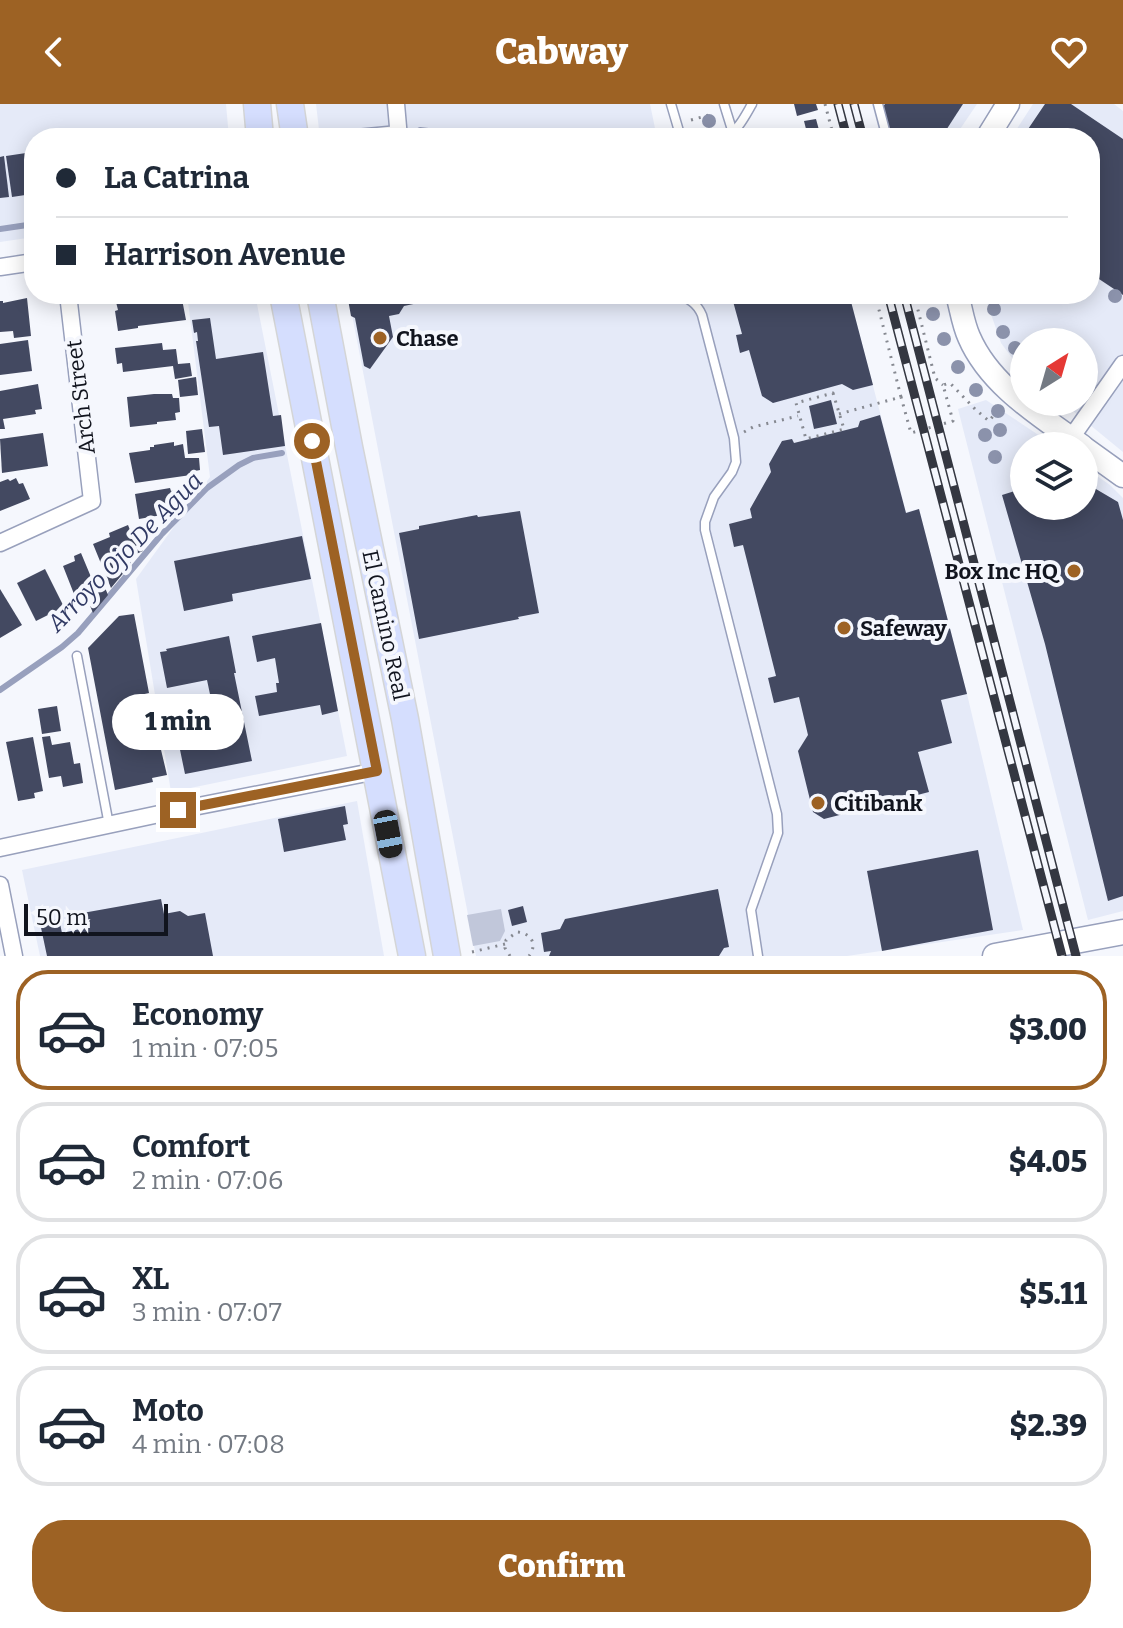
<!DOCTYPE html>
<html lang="en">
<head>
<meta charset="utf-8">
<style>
	:root { --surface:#fff; --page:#f6f6f7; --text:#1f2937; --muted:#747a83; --line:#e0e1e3; --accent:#9d6224 }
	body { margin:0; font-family:Bitter,serif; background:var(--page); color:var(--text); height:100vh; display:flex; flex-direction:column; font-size:30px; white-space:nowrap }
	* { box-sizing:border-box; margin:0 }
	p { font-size:26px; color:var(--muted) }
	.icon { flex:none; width:44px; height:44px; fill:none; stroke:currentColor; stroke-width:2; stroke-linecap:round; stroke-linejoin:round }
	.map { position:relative; height:852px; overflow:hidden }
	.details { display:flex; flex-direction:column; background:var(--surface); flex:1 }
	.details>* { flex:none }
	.banner { position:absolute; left:24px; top:24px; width:1076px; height:176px; border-radius:32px; box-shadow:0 4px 20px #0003; display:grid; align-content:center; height:176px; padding:0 32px; background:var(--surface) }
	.needle { width:52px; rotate:37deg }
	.tools { position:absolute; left:1010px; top:224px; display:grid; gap:16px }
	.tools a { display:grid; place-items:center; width:88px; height:88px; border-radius:50%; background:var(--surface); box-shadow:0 4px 20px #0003; font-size:40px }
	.scale { position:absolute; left:24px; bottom:20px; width:144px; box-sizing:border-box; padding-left:8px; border:4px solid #11141e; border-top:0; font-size:22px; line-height:28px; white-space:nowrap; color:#11141e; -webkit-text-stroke:6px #f5f7fd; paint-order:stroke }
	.end { position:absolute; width:36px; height:36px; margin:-18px; border:10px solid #9d6224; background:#fff; box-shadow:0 0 0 4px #fff }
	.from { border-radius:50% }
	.bubble { position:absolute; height:56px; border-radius:28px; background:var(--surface); box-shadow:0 4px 20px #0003; font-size:26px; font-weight:800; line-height:56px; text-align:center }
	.car { position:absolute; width:24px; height:48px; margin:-24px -12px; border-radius:10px; box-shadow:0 0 6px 2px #0007; background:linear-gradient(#222 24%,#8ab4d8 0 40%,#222 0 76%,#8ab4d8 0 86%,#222 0) }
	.banner b { display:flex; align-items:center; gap:28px; height:76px; font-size:30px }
	.banner b+b { border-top:2px solid var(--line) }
	.banner i { width:20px; height:20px; background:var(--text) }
	ul { padding:14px 0 0; list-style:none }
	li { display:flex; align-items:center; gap:24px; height:120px; margin:0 16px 12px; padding:0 16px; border:4px solid var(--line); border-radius:32px }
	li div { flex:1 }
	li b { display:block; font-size:30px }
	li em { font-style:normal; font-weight:800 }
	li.active { border-color:var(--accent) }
	li>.icon { width:72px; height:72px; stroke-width:1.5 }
	.cta { display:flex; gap:16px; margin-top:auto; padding:16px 32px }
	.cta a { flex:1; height:92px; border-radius:32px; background:var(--accent); color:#fff; font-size:32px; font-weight:800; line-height:92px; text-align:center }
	header { display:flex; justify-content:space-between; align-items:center; height:104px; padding:0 32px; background:var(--accent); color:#fff; font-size:36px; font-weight:800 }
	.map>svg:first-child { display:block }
	.built { fill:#e5eaf8 }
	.green { fill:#c1c7da }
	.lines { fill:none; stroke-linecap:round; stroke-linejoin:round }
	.stream { stroke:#98a0bd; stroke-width:6 }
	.building { fill:#434961 }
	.service-casing { stroke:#98a0bc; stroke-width:11 }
	.minor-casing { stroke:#98a0bc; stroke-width:19 }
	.tertiary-casing { stroke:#98a0bc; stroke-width:25 }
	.secondary-casing { stroke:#98a0bc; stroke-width:27 }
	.primary-casing { stroke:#d4d5d6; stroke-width:29 }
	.path { stroke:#868991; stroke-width:3; stroke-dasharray:2 6; stroke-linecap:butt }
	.service { stroke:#fff; stroke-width:8 }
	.minor { stroke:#fff; stroke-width:16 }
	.tertiary { stroke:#fff; stroke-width:22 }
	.secondary { stroke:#fff; stroke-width:24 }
	.primary { stroke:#d5defe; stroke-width:26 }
	.rail-casing { stroke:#343741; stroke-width:9 }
	.rail { stroke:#f5f7fd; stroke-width:6; stroke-dasharray:18; stroke-linecap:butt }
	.tree { fill:#8b92ab }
	.route { stroke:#9d6224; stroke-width:10 }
	.poi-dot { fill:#9d6224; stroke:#f5f7fd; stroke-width:3 }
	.labels { text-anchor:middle; stroke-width:8; stroke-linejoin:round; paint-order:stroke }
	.poi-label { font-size:22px; font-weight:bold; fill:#11141e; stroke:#f5f7fd; text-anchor:start }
	.street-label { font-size:22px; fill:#11141e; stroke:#f5f7fd }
	.water-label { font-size:24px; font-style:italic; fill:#313a64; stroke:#f5f7fd }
</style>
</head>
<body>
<header><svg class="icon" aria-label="back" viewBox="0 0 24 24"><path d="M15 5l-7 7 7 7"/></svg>Cabway<svg class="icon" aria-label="heart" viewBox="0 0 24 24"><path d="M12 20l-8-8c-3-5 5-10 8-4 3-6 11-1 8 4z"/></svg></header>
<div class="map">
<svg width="1123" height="852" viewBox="0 0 1123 852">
	<rect width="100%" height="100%" fill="#f5f7fd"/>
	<g class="built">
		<polygon points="0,0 226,0 229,34 34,34 34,133 0,138"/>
		<polygon points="316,0 650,0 657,34 320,34"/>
		<polygon points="872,0 977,0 954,34 881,34"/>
		<polygon points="1033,0 1114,0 1123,7 1123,348 1062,298 1084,298 1084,238 1024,238 1024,270 1001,239 984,190 1090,190 1090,34 1011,34"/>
		<polygon points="187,190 255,190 347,652 171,688 136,475 210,373"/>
		<polygon points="348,190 849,190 906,408 919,405 967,590 1023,826 847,852 476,852"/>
		<polygon points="986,296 1055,342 1024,342 1024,402 1084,402 1084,363 1110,381 1123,394 1123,807 1088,816 958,305"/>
		<polygon points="357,697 384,852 40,852 22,766"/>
	</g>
	<polygon class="green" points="501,805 505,827 500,837 473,842 467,811"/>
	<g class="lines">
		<g class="stream">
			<polyline points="420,26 487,34"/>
			<polyline points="0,125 34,120"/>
			<polyline points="0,586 62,543 78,529 161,431 207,384 239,361 253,354 282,349"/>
		</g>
	</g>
	<g class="building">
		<polygon points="794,0 816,0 818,6 797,12"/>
		<polygon points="885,0 963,0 941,34 891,34 883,3"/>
		<polygon points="1045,0 1071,0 1123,35 1123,191 1090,169 1090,34 1022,34"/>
		<polygon points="816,15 819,26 807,29 804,17"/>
		<polygon points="26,49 32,90 12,93 6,52"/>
		<polygon points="4,52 9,93 0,94 0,53"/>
		<polygon points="140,190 181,190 186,216 138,222 138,224 118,227 115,207 118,206 116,198 141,195"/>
		<polygon points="347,190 455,190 456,191 404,202 399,210 389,212 393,233 370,265 364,262 355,214 351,212"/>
		<polygon points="731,190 849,190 873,281 853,286 842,280 773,299 762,292 749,246 740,249 736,231 742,230"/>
		<polygon points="27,194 31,232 14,234 13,227 0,228 0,197 3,197 3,199"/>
		<polygon points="210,214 216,255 263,248 273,312 281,311 285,342 223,351 219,322 209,323 196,237 198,237 197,228 194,229 192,216"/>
		<polygon points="28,236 32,267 0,271 0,240"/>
		<polygon points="162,239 163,246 176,245 178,260 190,259 192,272 175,275 173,262 123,268 122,259 117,260 115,244"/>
		<polygon points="196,273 198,291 180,293 178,276"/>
		<polygon points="38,280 42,305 35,306 36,310 3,315 5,325 0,325 0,287"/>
		<polygon points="154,290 172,290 173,294 179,294 180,308 175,309 176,316 157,318 157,320 130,323 127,293"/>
		<polygon points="831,296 837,320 814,325 809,302"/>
		<polygon points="880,311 906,409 919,405 967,590 941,596 952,639 918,648 929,688 824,715 813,708 798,647 808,631 799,593 774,599 768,574 776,572 743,441 734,443 729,420 752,414 750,405 771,368 769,360 782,337 792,335 794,339 858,323 860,317"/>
		<polygon points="202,325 205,348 188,350 186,327"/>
		<polygon points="43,329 48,362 2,369 0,335"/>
		<polygon points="174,338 174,342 183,340 185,354 199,354 200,366 190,368 191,371 135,379 129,349 150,346 150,343 154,343 154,341"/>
		<polygon points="16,374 19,380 23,379 30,395 0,407 0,378 8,375 10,377"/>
		<polygon points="1084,378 1118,398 1123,416 1123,792 1108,797 1045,540 1002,391 1024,384 1024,402 1084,402"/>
		<polygon points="170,384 171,387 177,386 180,403 172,404 173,409 139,415 135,390"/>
		<polygon points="520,407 539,509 518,513 519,515 419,535 399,429 419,425 419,422 477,411 478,413"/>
		<polygon points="128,421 132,431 136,429 143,447 129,453 131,460 111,484 93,440 110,433 109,429"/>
		<polygon points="302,432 311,475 232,490 233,497 184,507 174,457"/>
		<polygon points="81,449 91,473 99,469 108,491 93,509 84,487 74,490 63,462 75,457 74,452"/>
		<polygon points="45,465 64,503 36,517 17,479"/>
		<polygon points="0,485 22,521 0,534"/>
		<polygon points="134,510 149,589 131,593 139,632 157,629 167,671 152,674 153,678 115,686 88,544 119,512"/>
		<polygon points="321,519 338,607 322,611 320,601 259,612 255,592 277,588 276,579 279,579 275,554 257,558 252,532"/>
		<polygon points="229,532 236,569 234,569 252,657 185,670 179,641 219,633 207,576 167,584 160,548 167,547 166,545"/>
		<polygon points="57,602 61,627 42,630 38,605"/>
		<polygon points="50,632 52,641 70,638 74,660 80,659 83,679 63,683 61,672 49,674 42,633"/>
		<polygon points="33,633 43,687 34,689 35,694 18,697 6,638"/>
		<polygon points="345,702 348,720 343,721 346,736 284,748 278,715"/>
		<polygon points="978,746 993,826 882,847 867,767"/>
		<polygon points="718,785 729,843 724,844 719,852 549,852 551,847 544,848 541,829 560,825 565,815"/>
		<polygon points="161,795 164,810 180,807 188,812 205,809 213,852 47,852 40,819 59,815 62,829 80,825 77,810"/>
		<polygon points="523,802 527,818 512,822 508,806"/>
	</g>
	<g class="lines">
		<g class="service-casing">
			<g id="service">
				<polyline points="671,0 681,34"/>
				<polyline points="724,0 733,29"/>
				<polyline points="878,0 887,34"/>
				<polyline points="315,34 398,26"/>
				<path d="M723,34c15,-7 21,-20 29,-34"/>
				<path d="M677,190c12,5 20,9 25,21l32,123 2,24 -4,10 -18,25 -9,25v8l72,284 1,19 -27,77 7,46"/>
				<polyline points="77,552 109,721"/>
			</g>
		</g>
		<g class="minor-casing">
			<g id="minor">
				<polyline points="396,0 399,34"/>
				<polyline points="0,163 34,158"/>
				<polyline points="1071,334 1123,260"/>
				<polyline points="0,439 92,397 68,190"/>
				<polyline points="0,744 178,706 377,667"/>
				<polyline points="0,781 14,852"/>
			</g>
		</g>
		<g class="tertiary-casing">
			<g id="tertiary">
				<polyline points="987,34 1008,0"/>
				<path d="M957,190c4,14 6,30 12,43 21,49 72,79 113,109"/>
				<polyline points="1084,344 1123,372"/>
			</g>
		</g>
		<g class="secondary-casing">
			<polyline id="secondary" points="995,852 1123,828"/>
		</g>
		<g class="primary-casing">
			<g id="primary">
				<polyline points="257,0 260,34"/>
				<polyline points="290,0 295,34"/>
				<polyline points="283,190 412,852"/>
				<polyline points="320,190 349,343 405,615 447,852"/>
			</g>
		</g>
		<g class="path">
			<polyline points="825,0 834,34"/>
			<polyline points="691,16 713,10"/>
			<polyline points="875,190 901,293"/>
			<polyline points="914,190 935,274 943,281"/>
			<polygon points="833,289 844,325 806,335 796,299"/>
			<polyline points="839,310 901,293 911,329 953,317 943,281 950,279 976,306 989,317 994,311"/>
			<polyline points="744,328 753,323 798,312"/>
			<polyline points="472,848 505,840"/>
			<path d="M510,852l-5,-8 1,-8 11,-8c14,1 21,12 12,24"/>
		</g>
		<use href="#service" class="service"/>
		<use href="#minor" class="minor"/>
		<use href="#tertiary" class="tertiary"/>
		<use href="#secondary" class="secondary"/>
		<use href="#primary" class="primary"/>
		<g class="rail-casing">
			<g id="rail">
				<polyline points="838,0 847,34"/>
				<polyline points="854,0 863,34"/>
				<polyline points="888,190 1062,852"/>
				<polyline points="904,190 1076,852"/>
			</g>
		</g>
		<use href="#rail" class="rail"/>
	</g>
	<g class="tree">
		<circle cx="709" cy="17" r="7"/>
		<circle cx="1115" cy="192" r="7"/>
		<circle cx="994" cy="205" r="7"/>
		<circle cx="933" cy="210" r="7"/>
		<circle cx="1003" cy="228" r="7"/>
		<circle cx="944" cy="235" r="7"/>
		<circle cx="1015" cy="244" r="7"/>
		<circle cx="958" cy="263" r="7"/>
		<circle cx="976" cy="286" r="7"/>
		<circle cx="998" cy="307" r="7"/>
		<circle cx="1000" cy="326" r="7"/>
		<circle cx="985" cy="331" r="7"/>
		<circle cx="995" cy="353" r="7"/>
	</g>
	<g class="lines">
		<polyline class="route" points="178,706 377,667 312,337"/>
	</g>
	<g class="poi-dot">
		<circle cx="380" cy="234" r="8"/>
		<circle cx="1074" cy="467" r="8"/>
		<circle cx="844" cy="524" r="8"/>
		<circle cx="818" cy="699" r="8"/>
	</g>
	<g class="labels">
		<g class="poi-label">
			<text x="396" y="242">Chase</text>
			<text x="1058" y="475" text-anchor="end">Box Inc HQ</text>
			<text x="860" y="532">Safeway</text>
			<text x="834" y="707">Citibank</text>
		</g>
		<g class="street-label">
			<text transform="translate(80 293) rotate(-97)" y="8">Arch Street</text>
			<text transform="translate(386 521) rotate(78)" y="8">El Camino Real</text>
		</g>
		<g class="water-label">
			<text transform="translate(125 448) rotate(-46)" y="8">Arroyo Ojo De Agua</text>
		</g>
	</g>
</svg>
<div class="tools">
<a><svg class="needle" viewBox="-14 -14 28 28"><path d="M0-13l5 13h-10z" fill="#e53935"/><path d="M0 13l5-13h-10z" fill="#747a83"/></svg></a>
<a><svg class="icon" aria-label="layers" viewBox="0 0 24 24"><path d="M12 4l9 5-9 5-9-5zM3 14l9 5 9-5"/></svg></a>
</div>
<div class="scale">50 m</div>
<i class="end from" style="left:312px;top:337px"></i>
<i class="end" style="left:178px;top:706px"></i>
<div class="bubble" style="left:112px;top:590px;width:132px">1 min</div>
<i class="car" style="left:388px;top:730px;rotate:169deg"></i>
<div class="banner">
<b><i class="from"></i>La Catrina</b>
<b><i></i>Harrison Avenue</b>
</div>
</div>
<section class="details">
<ul>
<li class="active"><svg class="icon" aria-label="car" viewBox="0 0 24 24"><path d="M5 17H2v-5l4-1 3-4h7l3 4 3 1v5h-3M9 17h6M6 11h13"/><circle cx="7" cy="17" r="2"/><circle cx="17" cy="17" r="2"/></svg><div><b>Economy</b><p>1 min · 07:05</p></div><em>$3.00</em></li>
<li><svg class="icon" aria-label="car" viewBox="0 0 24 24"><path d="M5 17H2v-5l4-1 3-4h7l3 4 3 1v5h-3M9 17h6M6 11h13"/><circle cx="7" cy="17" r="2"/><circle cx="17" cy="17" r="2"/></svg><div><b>Comfort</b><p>2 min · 07:06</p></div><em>$4.05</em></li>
<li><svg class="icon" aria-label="car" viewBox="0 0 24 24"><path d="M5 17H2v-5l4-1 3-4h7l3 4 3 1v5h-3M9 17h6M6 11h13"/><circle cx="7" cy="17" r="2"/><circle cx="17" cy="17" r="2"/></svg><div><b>XL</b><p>3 min · 07:07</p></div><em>$5.11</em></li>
<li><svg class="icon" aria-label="car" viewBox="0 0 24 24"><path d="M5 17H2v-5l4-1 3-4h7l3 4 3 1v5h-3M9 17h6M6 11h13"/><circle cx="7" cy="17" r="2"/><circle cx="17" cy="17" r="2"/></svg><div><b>Moto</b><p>4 min · 07:08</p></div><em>$2.39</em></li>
</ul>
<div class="cta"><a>Confirm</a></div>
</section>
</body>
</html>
